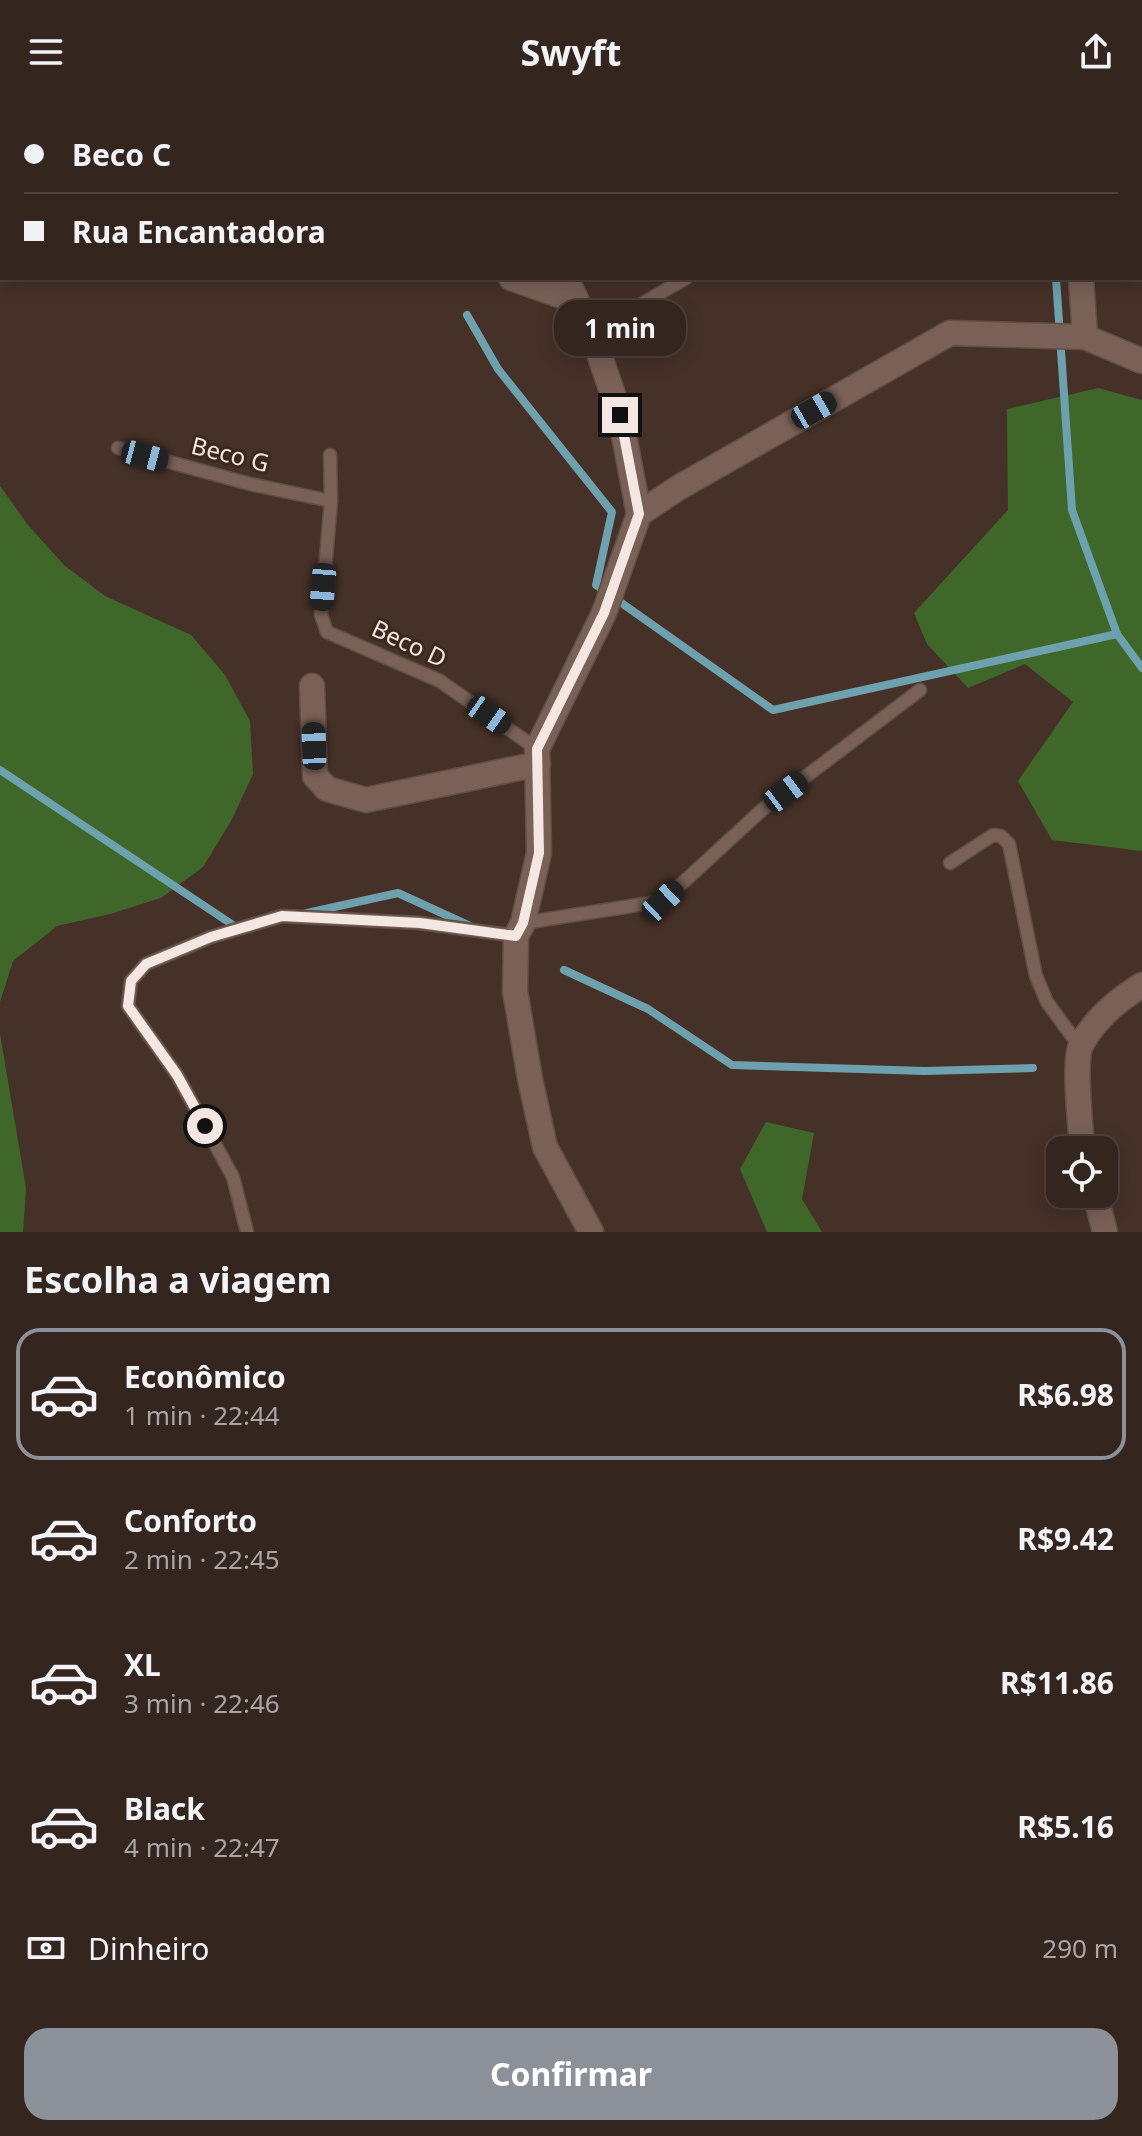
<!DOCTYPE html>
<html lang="pt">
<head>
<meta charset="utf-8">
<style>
	:root { --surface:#34251e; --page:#3f312b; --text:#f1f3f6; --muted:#a9a5a4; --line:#4e423c; --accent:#8c9099 }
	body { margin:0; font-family:"Noto Sans",sans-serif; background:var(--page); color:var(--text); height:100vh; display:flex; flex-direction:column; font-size:30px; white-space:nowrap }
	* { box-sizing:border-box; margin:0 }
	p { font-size:26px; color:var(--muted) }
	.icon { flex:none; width:44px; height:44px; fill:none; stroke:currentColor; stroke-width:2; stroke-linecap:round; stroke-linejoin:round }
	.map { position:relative; height:1128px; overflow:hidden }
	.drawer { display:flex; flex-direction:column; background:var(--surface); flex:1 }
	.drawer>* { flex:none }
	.top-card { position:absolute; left:0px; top:0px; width:1142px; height:176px; box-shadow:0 4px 20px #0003,0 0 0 2px var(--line); display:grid; align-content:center; height:176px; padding:0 24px; background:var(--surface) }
	.fabs { position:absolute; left:1046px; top:1032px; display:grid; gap:16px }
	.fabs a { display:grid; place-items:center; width:72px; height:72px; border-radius:16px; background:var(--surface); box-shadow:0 4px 20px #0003,0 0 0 2px var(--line); font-size:40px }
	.end { position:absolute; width:36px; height:36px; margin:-18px; border:10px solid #f4e6e0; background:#111; box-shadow:0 0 0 4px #111 }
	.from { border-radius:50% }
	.bubble { position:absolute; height:56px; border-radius:24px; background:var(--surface); box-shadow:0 4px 20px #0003,0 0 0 2px var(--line); font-size:26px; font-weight:700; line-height:56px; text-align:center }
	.car { position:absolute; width:24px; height:48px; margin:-24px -12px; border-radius:10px; box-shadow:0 0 6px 2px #0007; background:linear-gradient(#222 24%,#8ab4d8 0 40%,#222 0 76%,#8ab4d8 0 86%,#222 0) }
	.top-card b { display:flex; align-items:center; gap:28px; height:76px; font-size:30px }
	.top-card b+b { border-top:2px solid var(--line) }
	.top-card i { width:20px; height:20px; background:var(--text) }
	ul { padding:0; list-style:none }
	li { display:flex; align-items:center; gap:24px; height:132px; margin:0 16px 12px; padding:0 8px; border:4px solid transparent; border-radius:24px }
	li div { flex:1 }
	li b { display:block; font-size:30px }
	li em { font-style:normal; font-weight:700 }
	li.current { border-color:var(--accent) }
	li>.icon { width:72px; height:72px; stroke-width:1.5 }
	h2 { padding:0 24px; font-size:36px; line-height:96px }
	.pay { display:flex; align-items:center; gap:20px; height:88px; padding:0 24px; font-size:30px }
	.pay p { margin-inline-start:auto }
	.cta { display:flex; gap:16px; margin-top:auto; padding:16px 24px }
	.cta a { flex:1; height:92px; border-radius:24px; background:var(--accent); color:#fff; font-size:32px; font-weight:700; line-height:92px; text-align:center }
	header { display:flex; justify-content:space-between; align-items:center; height:104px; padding:0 24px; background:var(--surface); font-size:36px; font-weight:700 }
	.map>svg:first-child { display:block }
	.green { fill:#3f672a }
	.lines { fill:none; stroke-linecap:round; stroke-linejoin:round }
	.stream { stroke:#6ca1ad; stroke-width:8 }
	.lane-casing { stroke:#604e46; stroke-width:15 }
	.street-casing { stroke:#604e46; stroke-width:27 }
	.lane { stroke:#796157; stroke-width:12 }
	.street { stroke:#796157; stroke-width:24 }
	.route { stroke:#f4e6e0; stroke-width:10 }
	.labels { text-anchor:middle; stroke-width:6; stroke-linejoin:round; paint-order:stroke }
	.street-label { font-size:24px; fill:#f4e6e0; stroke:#3b271e }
</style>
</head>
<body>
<header><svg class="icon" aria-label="menu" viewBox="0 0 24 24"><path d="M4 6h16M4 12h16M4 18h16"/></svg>Swyft<svg class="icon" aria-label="share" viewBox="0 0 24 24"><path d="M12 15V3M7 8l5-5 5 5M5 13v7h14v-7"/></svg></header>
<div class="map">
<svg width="1142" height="1128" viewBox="0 0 1142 1128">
	<rect width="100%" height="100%" fill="#463128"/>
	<g class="green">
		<polygon points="1098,284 1142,296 1142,747 1052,736 1018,677 1073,598 1025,560 968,584 927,540 914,509 1008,406 1007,305"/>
		<polygon points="0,382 28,421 64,461 105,492 191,531 225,571 250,617 253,670 231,717 203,763 161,794 110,810 57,822 13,857 0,898"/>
		<polygon points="0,930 26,1084 23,1128 0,1128"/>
		<polygon points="766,1018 814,1029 802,1095 822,1128 767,1128 740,1065"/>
	</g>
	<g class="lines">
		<g class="stream">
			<polyline points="325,0 328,2"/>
			<polyline points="1140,52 1142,50"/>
			<polyline points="1056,174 1072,406 1117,530 1142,564"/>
			<polyline points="467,211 498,265 612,408 596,481 773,606 1117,530"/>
			<polyline points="0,666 239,825"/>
			<polyline points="307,809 398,789 470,822"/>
			<polyline points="564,866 648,905 732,961 925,967 1033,964"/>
		</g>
		<g class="lane-casing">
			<g id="lane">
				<polyline points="627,2 631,0"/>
				<polyline points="921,2 923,0"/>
				<polyline points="592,229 686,174"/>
				<polyline points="118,344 250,380 331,397"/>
				<polyline points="330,351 331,397 321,511 327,528 440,577 537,645"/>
				<polyline points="950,759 993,731 1001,732 1009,740 1036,872 1047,898 1080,943"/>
				<polyline points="523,819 663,797 763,705 920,586"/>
				<polyline points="247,1128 233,1073 177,971 128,902 131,877 146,860 211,833 282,812 420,819 516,832"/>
			</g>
		</g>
		<g class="street-casing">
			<g id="street">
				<polyline points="460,0 461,2"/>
				<polyline points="1140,83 1142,82"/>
				<polyline points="511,174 576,197"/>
				<polyline points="566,174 592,229 620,311 639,410 604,509 537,645 539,749 523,819 516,832 515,887 530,975 545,1043 591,1128"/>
				<polyline points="1081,174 1085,233"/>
				<polyline points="639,410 678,384 950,229 1085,233 1142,257"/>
				<polyline points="312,582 315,672 327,685 366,696 538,660"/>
				<path d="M1082,1046c-1,-22 -9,-88 -1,-105 13,-25 38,-46 61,-60"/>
				<polyline points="1095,1090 1105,1128"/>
			</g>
		</g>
		<use href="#lane" class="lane"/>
		<use href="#street" class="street"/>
	</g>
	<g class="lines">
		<polyline class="route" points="205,1022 177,971 128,902 131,877 146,860 211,833 282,812 420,819 516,832 523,819 539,749 537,645 604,509 639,410 620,311"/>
	</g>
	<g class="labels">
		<g class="street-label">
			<text transform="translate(230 351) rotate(14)" y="8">Beco G</text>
			<text transform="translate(409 540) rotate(25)" y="8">Beco D</text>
		</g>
	</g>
</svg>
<div class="fabs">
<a><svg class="icon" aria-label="locate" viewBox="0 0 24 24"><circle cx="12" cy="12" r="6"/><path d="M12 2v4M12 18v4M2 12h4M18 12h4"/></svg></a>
</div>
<i class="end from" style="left:205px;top:1022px"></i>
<i class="end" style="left:620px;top:311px"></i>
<div class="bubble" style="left:554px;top:196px;width:132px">1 min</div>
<i class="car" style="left:814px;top:306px;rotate:60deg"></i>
<i class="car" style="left:145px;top:352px;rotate:105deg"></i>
<i class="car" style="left:323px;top:483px;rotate:185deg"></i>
<i class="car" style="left:489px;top:611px;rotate:125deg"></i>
<i class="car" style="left:314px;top:642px;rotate:358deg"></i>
<i class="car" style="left:786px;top:688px;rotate:53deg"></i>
<i class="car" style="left:663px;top:797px;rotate:47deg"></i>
<div class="top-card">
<b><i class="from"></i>Beco C</b>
<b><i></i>Rua Encantadora</b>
</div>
</div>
<section class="drawer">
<h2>Escolha a viagem</h2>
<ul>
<li class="current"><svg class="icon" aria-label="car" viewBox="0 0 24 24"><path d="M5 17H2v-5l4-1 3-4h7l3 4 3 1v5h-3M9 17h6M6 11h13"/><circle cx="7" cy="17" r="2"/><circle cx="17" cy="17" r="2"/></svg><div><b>Econômico</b><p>1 min · 22:44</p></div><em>R$6.98</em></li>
<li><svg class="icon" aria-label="car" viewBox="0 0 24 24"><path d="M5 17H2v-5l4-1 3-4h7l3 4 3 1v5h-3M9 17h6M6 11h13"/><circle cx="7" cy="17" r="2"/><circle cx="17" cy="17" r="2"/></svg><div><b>Conforto</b><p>2 min · 22:45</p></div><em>R$9.42</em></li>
<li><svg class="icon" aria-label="car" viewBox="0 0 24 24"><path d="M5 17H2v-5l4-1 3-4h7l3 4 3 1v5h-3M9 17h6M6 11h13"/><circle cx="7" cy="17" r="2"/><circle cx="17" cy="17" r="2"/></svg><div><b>XL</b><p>3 min · 22:46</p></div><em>R$11.86</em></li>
<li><svg class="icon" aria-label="car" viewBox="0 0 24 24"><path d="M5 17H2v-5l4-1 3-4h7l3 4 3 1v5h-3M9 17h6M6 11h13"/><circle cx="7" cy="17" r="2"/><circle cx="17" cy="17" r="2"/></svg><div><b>Black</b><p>4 min · 22:47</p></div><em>R$5.16</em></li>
</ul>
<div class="pay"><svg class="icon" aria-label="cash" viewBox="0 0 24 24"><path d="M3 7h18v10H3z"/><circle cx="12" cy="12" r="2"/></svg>Dinheiro<p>290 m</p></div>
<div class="cta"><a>Confirmar</a></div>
</section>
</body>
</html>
